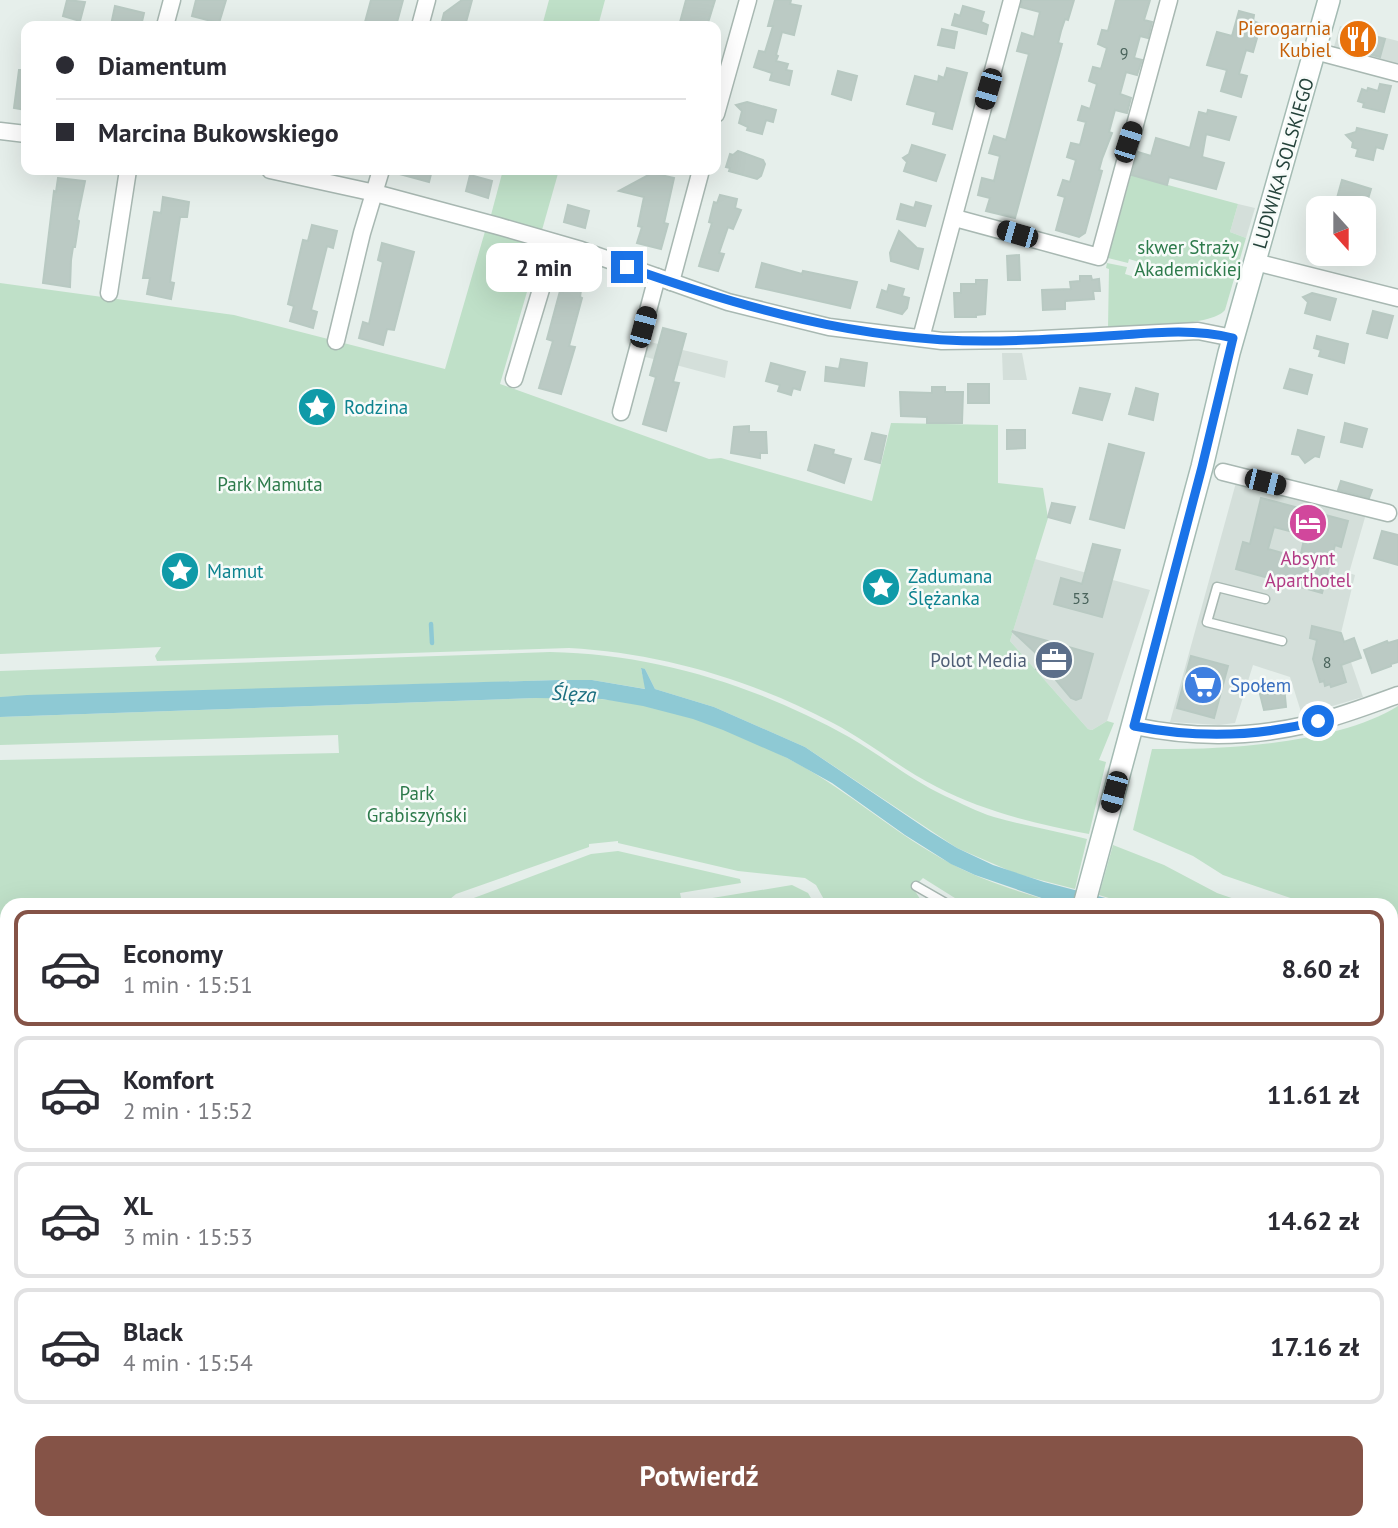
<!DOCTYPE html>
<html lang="pl">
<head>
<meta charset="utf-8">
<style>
	:root { --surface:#fff; --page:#f2f2f3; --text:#2b2b33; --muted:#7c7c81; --line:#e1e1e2; --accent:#855347 }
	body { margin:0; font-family:"PT Sans",sans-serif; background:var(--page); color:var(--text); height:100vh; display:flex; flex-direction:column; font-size:26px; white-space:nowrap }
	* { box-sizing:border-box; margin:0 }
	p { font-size:23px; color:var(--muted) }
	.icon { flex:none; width:38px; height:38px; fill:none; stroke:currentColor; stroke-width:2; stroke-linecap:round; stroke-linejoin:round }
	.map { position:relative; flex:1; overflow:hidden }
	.side { position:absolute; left:0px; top:898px; width:1398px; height:632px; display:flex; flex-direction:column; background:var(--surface); border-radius:21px 21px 0 0; box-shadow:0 7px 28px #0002 }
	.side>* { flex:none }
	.banner { position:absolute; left:21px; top:21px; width:700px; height:154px; border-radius:14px; box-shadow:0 7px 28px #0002; display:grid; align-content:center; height:154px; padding:0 35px; background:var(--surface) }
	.needle { width:46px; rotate:159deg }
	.fabs { position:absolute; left:1306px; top:196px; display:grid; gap:14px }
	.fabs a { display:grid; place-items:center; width:70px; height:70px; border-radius:14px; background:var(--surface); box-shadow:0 7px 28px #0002; font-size:35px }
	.end { position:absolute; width:32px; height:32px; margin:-16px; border:9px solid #1a73e8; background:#fff; box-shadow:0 0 0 4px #fff }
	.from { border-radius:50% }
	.bubble { position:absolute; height:49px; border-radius:14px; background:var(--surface); box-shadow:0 7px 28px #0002; font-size:23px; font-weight:700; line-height:49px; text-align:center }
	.car { position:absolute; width:21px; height:42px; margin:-21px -10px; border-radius:9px; box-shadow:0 0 5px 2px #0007; background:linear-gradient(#222 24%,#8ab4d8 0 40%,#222 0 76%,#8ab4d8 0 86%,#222 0) }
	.banner b { display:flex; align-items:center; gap:24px; height:66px; font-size:26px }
	.banner b+b { border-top:2px solid var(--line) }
	.banner i { width:18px; height:18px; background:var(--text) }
	ul { padding:12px 0 0; list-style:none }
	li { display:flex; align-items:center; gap:21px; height:116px; margin:0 14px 10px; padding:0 21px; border:4px solid var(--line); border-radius:14px }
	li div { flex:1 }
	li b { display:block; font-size:26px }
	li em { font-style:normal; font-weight:700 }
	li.current { border-color:var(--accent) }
	li>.icon { width:63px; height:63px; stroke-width:1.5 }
	.primary-button { display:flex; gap:14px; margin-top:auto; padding:14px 35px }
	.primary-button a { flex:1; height:80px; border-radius:14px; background:var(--accent); color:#fff; font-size:28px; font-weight:700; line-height:80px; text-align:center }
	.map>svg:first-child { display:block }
	.built { fill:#d4dfda }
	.green { fill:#bfe0c8 }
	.water { fill:#8ec9d4 }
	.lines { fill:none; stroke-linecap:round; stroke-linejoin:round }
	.stream { stroke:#8ec9d4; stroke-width:4.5 }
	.building { fill:#bbcac4; stroke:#b8c9c2; stroke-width:2; fill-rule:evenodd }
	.lane-casing { stroke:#a8b8b2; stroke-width:11 }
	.street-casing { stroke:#a8b8b2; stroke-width:19 }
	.secondary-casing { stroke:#a4bbb3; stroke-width:24 }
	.lane { stroke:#fff; stroke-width:8 }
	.street { stroke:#fff; stroke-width:16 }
	.secondary { stroke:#fff; stroke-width:21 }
	.tram { stroke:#5f7d75; stroke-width:2 }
	.route { stroke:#1a73e8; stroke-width:9 }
	.labels { text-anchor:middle; stroke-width:5; stroke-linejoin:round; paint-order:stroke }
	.number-label { font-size:16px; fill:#4a645c }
	.food-label { font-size:19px; fill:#c56008; stroke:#f7fbf9; text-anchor:end }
	.street-label { font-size:19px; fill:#24423a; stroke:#f7fbf9 }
	.park-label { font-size:19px; fill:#2d7a4b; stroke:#f7fbf9 }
	.culture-label { font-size:19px; fill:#0d838f; stroke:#f7fbf9; text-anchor:start }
	.hotel-label { font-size:19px; fill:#b23c85; stroke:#f7fbf9 }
	.service-label { font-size:19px; fill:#4e5e75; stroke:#f7fbf9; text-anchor:end }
	.shop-label { font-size:19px; fill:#366cbe; stroke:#f7fbf9; text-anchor:start }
	.water-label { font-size:21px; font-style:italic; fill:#1c6f80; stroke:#f7fbf9 }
</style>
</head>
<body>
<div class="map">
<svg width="1398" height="1528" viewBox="0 0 1398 1528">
	<rect width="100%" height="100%" fill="#e6efeb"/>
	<g class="built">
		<polygon points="1340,26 1398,41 1398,67 1333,50"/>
		<polygon points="1238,204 1255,208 1246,238 1230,232"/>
		<polygon points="646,341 728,361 725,378 642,356"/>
		<polygon points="1002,353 1022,353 1027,380 1003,380"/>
		<polygon points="1237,479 1366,514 1349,573 1355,575 1341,633 1363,697 1302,715 1290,677 1253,665 1235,723 1219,725 1170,722"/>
		<polygon points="1035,559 1150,590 1107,721 1092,730 1088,729 1010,641"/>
	</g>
	<g class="green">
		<polygon points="549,0 605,0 598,26 542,26"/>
		<polygon points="503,170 559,170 542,230 491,215"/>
		<path d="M1131,175l107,29 -8,28 16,6 -21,72c-13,17 -93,16 -117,17l1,-58 -3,-1 1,-5 20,4 -2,7 10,3 4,-15 -10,-3 -1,4 -20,-5z"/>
		<path d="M486,228l55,16 -41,140 209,75 12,-1 151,43 19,-78 107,2v58l45,5 5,30 -38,123 78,88 4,1 15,-9 7,2 -15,37 7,2 -17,72c-52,-10 -104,-22 -152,-47 -36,-18 -68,-45 -104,-64 -81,-43 -172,-70 -264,-75l-412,13 -2,-5 6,-9 -161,7v-371l234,32 211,54z"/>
		<path d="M550,652c106,2 207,34 299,85 33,19 62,43 96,59 16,7 32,16 49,21 31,9 63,14 93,22l-12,50 -58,-15 -60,-26 -152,-101 -91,-40 -59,-18 -10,-20h-4l5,20 -54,-9h-34l-558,17v-26z"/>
		<path d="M536,698c21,0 43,0 64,1 64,5 130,29 187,59 59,30 107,76 165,106 35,19 73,29 110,41h-96l-43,-27 -10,10 11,17h-97l-11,-20 -11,-7 -67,-7 -120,-28v-2l-29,3v3l-133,47 -13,11h-436v617h824l5,6h-836v-768l339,-7 -1,-18 -338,10v-28z"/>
		<path d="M1398,706v315l-7,-5v-111h-80l-88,-30 -30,-19 -60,-26 19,-81c71,1 185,-5 246,-43z"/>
		<polygon points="1113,845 1164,865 1217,893 1252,905 1132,905 1099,895"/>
		<polygon points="618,851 740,879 741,883 680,893 682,903 792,885 808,893 815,905 455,905 591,854"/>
		<polygon points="1391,1037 1398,1043 1398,1335 1391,1333"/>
		<polygon points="1398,1483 1398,1528 1107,1528 1138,1522 1391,1522 1391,1484"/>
	</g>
	<polygon class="water" points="641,668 645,669 655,689 714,707 805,747 931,832 957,848 993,865 1044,882 1132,905 1062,905 975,875 951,864 905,835 832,783 787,758 723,730 693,719 643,706 602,699 536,698 0,717 0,697 27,695 558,680 592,680 645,689"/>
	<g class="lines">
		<polyline class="stream" points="431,624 432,643"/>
	</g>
	<g class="building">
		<polygon points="67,0 85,2 80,21 63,16"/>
		<polygon points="196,0 226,0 219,23 192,16"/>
		<polygon points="371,0 403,0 396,26 379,26 365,22"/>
		<polygon points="462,0 472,0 465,26 444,26 442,21 444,13"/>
		<polygon points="686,0 715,0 707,26 679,26"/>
		<polygon points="775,0 791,0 790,4 801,6 794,35 782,32 776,55 778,56 776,61 788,64 786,70 792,71 789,85 770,80 772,73 754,67 759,51 765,52 773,26 768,26"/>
		<polygon points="1022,0 1074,0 1068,20 1065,19 1061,31 1058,43 1062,44 1015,218 986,211 990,198 978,195 982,178 994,181 1000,156 989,153 994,136 1006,140 1029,54 1017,51 1022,33 1034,37 1040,12 1021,7"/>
		<polygon points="1116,0 1150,0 1144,20 1152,22 1148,38 1140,36 1134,58 1142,60 1137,75 1126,72 1120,94 1131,98 1127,113 1115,110 1109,132 1112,133 1102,159 1099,170 1102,171 1085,233 1079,237 1056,230 1065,197 1058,195 1063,180 1070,182 1076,160 1067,157 1071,143 1080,145 1086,122 1078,120 1082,106 1090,109 1097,84 1089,81 1093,67 1101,69 1107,48 1098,44 1102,30 1108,31"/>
		<polygon points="115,6 144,13 141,26 111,25"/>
		<polygon points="963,6 984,12 981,22 988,25 986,34 952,25 955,14 960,16"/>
		<polygon points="1239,11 1254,15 1253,21 1261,24 1253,52 1246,50 1239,74 1247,76 1241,97 1221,91 1227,70 1207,65 1217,32 1232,36"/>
		<polygon points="942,29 957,32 954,48 938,45"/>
		<polygon points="1358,32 1385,39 1380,57 1353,50"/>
		<polygon points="947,68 967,73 952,129 933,124 936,112 907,104 915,76 938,82 939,76 944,78"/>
		<polygon points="19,70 26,70 26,110 14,108"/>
		<polygon points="838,71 857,76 851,100 832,94"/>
		<polygon points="1380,84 1391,86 1384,112 1363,107 1364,103 1358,101 1362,89 1367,91 1368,88 1378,91"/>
		<polygon points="747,102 776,110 773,122 766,120 762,134 747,130 748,127 739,123 742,111 736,105"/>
		<polygon points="1208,110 1236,117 1229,140 1206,134 1202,157 1224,163 1216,189 1169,177 1167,185 1132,175 1138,152 1151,156 1156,138 1190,148 1199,112 1207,114"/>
		<polygon points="1357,128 1387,135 1383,149 1376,147 1373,160 1356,156 1358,149 1352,147 1353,142 1346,135 1356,132"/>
		<polygon points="912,145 945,155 936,181 904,171 907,162 903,158 909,154"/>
		<polygon points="738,151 763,160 765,164 761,176 757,179 729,171 730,168 726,167 730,154 733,155"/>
		<polygon points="397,170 432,170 429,182 396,173"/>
		<polygon points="652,173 674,178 664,223 668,224 661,249 637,243 642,227 638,226 644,197 619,191"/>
		<polygon points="470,175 492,181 488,198 466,191"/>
		<polygon points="58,178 85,181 77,220 79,221 75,247 73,247 71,260 70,287 43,283 54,191 56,192"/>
		<polygon points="1342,180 1371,189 1365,209 1348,204 1349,201 1337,198"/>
		<polygon points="720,195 737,199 735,208 741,210 733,229 728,227 719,253 724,254 718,271 699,266 712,223 709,222 714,202 717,203"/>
		<polygon points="163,197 189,202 187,217 180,217 170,282 174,283 171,299 147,294 150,278 143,278 154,212 161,213"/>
		<polygon points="916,202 931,206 925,226 897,219 901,204 914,208"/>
		<polygon points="568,205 589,211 585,228 564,222"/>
		<polygon points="312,225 337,231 333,248 327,246 311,310 317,312 313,328 290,321 294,306 288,304 303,240 308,241"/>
		<polygon points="899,231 917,248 923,249 918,269 891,261 890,253"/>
		<polygon points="382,243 414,252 394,330 387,329 383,345 359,338 363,322 369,324 383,262 378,260"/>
		<polygon points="1019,255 1020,280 1008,280 1007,256"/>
		<polygon points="762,263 802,274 803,271 857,282 850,308 756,287"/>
		<polygon points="1080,276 1091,276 1092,280 1099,279 1100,291 1093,291 1094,299 1065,301 1065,309 1043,310 1042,290 1071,289 1070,282 1080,281"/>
		<polygon points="976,280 987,280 985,314 976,315 976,317 955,317 954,293 961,293 961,284 976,284"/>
		<polygon points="565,285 581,290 580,297 582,298 569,346 575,347 561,394 539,388 553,341 547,339 560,291 563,292"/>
		<polygon points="889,285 904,289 902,296 909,298 907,308 902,314 877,307 882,290 887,292"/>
		<polygon points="1312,293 1336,299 1330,320 1305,313 1308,302 1303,297"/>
		<polygon points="1373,311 1393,316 1387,338 1367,333"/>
		<polygon points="663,328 686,334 673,382 679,383 666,431 643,424 656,377 650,375"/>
		<polygon points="1317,336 1348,344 1344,363 1319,356 1321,350 1314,348"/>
		<polygon points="841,359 867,363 864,386 825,381 826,367 839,369"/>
		<polygon points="771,363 805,372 800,390 793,388 791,395 778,391 780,385 766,381"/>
		<polygon points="1290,369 1312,375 1307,394 1284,388"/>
		<rect x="968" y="384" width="21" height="19"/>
		<polygon points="932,387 945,387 945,392 963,392 962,423 927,423 927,417 901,416 900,392 932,393"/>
		<polygon points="1080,388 1110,394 1102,420 1073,413"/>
		<polygon points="1136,388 1158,394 1153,420 1129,414"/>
		<polygon points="1345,423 1367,429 1362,447 1341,442"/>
		<polygon points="749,426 749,432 766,432 767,453 760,453 760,458 731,453 734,427"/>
		<polygon points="1007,430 1025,430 1025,448 1007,449"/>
		<polygon points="1298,430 1324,437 1319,457 1315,456 1305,463 1299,455 1292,454"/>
		<polygon points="872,433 886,436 880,463 865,459"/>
		<polygon points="1109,444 1144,453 1124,528 1090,519"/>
		<polygon points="815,445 834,450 833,454 851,459 844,483 808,470"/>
		<polygon points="1341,481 1372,490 1369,498 1338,490"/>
		<path d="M1261,498l87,23 -7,26 -6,-2 -13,48 -86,-24 7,-27 7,2zM1274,527l31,8 -5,23 -32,-9z"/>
		<polygon points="1052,503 1075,507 1070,523 1048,517"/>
		<polygon points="1382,531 1398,535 1398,565 1374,558"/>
		<polygon points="1093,544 1120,550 1102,617 1054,604 1061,578 1082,584"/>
		<polygon points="1312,626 1341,633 1344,642 1354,638 1361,658 1341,665 1346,682 1331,687 1330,684 1325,686 1324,681 1320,682 1313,659 1317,640 1310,638"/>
		<polygon points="1012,631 1093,654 1081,698 1076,700 1071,698 1051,674 1036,669 1040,657"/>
		<polygon points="1398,640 1398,662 1391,664 1391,666 1372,673 1364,650 1387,641 1388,643"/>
		<polygon points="1191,656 1228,666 1214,718 1177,708"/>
		<polygon points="1271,684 1271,688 1284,686 1286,707 1264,710 1258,686"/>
	</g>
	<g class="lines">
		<g class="lane-casing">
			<g id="lane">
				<polyline points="1265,599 1217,587 1207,622 1282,641"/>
				<polyline points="916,886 949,905"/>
				<polyline points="1391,1258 1398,1260"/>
				<polyline points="842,1522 845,1528"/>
				<polyline points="970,1528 1015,1522"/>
			</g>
		</g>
		<g class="street-casing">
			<g id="street">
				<polyline points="165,26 172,0"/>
				<polyline points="420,26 427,0"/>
				<polyline points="1315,51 1398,73"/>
				<polyline points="716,114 748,0"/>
				<polyline points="0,131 26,134"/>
				<polyline points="270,170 375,193 498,226 581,250 728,302 829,327 942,341 1023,340 1198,331 1233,338"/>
				<polyline points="955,218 1099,257 1169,0"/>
				<polyline points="1255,262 1398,298"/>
				<polyline points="671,282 701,170"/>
				<polyline points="109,293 128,170"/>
				<polyline points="921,338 1012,0"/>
				<polyline points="336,341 362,233 381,170"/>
				<polyline points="514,379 555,243"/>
				<polyline points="621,412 657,277"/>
				<polyline points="1223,472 1388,513"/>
				<path d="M1134,726c57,12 114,12 171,-1 32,-7 62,-19 93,-30"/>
				<polyline points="1391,1506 1398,1506"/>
				<polyline points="1184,1528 1232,1522"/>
			</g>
		</g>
		<g class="secondary-casing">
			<g id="secondary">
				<polyline points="1084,905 1202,467 1229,353 1329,0"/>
				<polyline points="911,1528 913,1522"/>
			</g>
		</g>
		<use href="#lane" class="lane"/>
		<use href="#street" class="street"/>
		<use href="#secondary" class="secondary"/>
		<polyline class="tram" points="891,1528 892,1522"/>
	</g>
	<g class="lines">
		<path class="route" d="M627,267c116,41 233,74 357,74 46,0 92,-3 138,-6 38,-3 74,-6 111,3l-31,129 -68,259c61,12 124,11 184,-5"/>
	</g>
	<defs>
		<g id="restaurant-disc" transform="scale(2.0125)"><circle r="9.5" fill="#e8710a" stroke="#f7fbf9"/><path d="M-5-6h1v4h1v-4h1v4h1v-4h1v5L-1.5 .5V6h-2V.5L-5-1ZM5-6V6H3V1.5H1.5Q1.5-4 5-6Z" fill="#fff"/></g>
		<g id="sight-disc" transform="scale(2.0125)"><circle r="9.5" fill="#0f9aa8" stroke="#f7fbf9"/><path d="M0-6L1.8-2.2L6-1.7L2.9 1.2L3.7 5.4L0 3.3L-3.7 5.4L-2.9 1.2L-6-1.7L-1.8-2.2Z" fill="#fff"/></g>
		<g id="hotel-disc" transform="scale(2.0125)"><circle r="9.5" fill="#d1479c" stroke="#f7fbf9"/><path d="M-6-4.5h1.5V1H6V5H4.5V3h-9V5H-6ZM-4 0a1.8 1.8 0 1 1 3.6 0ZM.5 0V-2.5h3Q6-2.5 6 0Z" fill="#fff"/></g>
		<g id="office-disc" transform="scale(2.0125)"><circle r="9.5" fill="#5c6f8a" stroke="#f7fbf9"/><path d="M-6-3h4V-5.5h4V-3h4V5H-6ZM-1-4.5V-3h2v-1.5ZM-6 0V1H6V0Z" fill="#fff"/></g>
		<g id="supermarket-disc" transform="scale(2.0125)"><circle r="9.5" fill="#3f7fe0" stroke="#f7fbf9"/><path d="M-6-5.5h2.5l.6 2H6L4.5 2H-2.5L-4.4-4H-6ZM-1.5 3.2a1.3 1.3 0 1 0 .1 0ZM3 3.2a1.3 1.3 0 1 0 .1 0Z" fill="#fff"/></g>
	</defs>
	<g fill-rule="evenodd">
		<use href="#restaurant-disc" x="1358" y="39"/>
		<use href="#sight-disc" x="317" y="407"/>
		<use href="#hotel-disc" x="1308" y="523"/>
		<use href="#sight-disc" x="180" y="571"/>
		<use href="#sight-disc" x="881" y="587"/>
		<use href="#office-disc" x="1054" y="660"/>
		<use href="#supermarket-disc" x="1203" y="685"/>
	</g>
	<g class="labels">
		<g class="number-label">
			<text x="1124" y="59">9</text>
			<text x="1081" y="604">53</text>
			<text x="1327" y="668">8</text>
		</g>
		<g class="food-label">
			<text x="1331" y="35">Pierogarnia<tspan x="1331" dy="22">Kubiel</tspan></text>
		</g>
		<g class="street-label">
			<text transform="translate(1283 163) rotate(-74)" y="7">LUDWIKA SOLSKIEGO</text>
		</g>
		<g class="park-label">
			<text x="1188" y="254">skwer Straży<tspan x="1188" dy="22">Akademickiej</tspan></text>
			<text x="270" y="491">Park Mamuta</text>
			<text x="417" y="800">Park<tspan x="417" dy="22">Grabiszyński</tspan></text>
		</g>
		<g class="culture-label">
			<text x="344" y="414">Rodzina</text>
			<text x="207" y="578">Mamut</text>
			<text x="908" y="583">Zadumana<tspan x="908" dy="22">Ślężanka</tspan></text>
		</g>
		<g class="hotel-label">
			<text x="1308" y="565">Absynt<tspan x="1308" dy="22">Aparthotel</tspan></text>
		</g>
		<g class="service-label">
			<text x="1027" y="667">Polot Media</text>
		</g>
		<g class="shop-label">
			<text x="1230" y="692">Społem</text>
		</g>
		<g class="water-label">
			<text transform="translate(574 694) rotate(3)" y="7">Ślęza</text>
		</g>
	</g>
</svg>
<div class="fabs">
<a><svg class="needle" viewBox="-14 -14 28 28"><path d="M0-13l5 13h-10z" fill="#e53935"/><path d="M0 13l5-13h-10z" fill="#7c7c81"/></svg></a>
</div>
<i class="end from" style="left:1318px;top:721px"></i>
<i class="end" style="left:627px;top:267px"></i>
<div class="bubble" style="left:486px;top:243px;width:116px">2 min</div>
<i class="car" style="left:988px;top:89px;rotate:196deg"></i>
<i class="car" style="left:1128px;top:142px;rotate:18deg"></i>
<i class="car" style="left:1017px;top:234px;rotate:286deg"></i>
<i class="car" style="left:643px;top:327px;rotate:15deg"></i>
<i class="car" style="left:1265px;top:482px;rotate:104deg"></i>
<i class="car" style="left:1114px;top:792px;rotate:195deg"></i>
<div class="banner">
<b><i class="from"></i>Diamentum</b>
<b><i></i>Marcina Bukowskiego</b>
</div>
<section class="side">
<ul>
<li class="current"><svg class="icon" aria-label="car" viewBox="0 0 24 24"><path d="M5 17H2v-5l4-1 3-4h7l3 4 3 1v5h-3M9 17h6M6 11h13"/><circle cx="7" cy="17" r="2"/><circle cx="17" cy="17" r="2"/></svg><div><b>Economy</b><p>1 min · 15:51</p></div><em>8.60 zł</em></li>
<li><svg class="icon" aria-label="car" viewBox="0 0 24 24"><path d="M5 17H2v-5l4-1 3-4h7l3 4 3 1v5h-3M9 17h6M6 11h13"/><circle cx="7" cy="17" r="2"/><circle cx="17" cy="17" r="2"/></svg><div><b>Komfort</b><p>2 min · 15:52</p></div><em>11.61 zł</em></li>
<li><svg class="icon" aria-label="car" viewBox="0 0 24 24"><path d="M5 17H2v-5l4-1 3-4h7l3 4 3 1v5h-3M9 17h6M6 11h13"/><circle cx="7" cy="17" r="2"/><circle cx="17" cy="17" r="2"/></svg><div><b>XL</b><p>3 min · 15:53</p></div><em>14.62 zł</em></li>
<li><svg class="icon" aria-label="car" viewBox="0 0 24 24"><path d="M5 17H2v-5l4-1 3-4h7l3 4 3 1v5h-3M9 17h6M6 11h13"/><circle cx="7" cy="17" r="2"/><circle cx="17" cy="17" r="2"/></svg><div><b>Black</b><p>4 min · 15:54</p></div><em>17.16 zł</em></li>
</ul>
<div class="primary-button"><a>Potwierdź</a></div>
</section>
</div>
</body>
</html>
